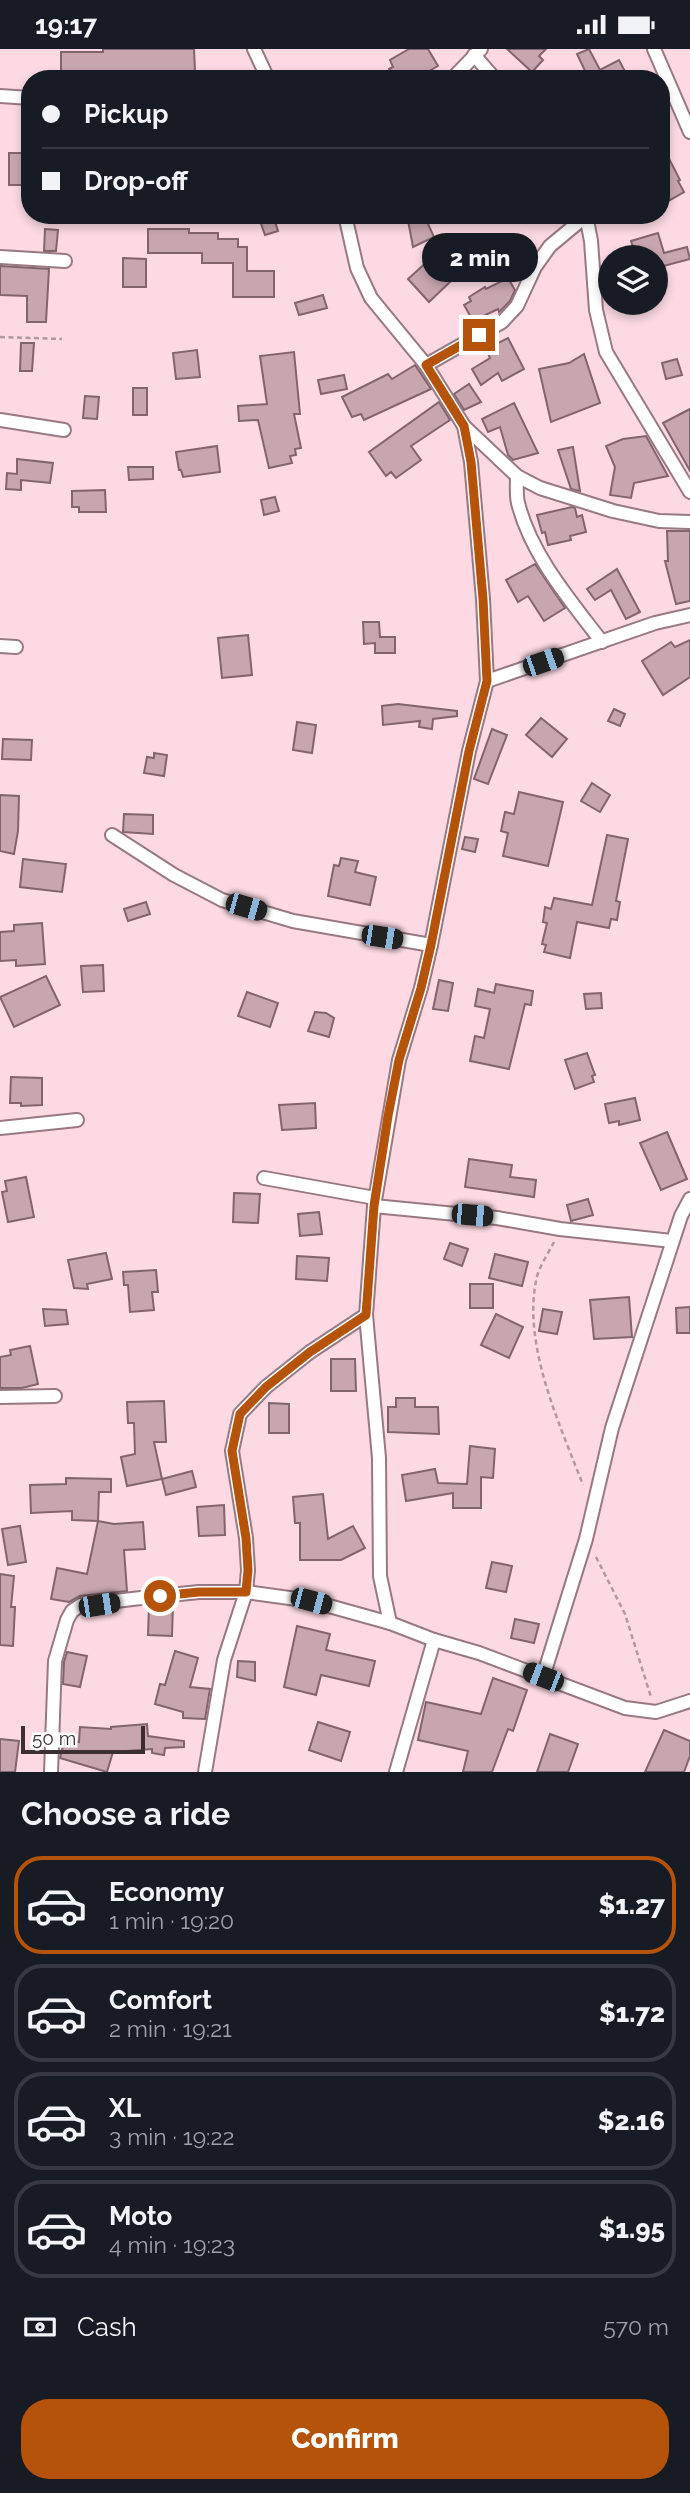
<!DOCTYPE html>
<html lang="en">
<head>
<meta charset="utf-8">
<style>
	:root { --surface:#171b24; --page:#20242c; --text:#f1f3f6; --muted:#9ea1a6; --line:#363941; --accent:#b45309 }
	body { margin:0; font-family:Raleway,sans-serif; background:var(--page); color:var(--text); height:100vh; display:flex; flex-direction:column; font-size:26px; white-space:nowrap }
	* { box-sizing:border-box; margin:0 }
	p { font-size:23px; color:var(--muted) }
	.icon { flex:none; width:38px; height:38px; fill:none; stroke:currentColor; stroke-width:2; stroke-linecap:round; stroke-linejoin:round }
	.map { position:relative; height:1723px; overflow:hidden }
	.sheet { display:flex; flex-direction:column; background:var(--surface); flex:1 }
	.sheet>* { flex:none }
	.guide { position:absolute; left:21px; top:21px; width:649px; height:154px; border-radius:28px; box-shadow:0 4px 10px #0003; display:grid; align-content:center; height:154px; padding:0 21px; background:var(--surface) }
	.tools { position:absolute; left:598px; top:196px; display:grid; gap:14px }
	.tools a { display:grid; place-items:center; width:70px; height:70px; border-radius:50%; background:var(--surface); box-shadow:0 4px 10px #0003; font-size:35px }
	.scale { position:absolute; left:21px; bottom:18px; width:124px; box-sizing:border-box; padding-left:7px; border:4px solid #3c2f33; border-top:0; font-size:19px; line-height:24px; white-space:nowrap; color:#3c2f33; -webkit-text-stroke:5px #fff; paint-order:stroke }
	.end { position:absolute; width:32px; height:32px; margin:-16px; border:9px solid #b45309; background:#fff; box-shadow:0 0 0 4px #fff }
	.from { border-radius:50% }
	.bubble { position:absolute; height:49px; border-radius:24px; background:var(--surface); box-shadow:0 4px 10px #0003; font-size:23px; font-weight:800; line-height:49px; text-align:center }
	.car { position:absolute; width:21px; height:42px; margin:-21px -10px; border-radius:9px; box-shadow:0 0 5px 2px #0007; background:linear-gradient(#222 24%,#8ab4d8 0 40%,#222 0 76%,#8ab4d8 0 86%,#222 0) }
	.guide b { display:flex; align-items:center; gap:24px; height:66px; font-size:26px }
	.guide b+b { border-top:2px solid var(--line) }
	.guide i { width:18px; height:18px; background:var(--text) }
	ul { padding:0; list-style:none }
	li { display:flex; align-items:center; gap:21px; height:98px; margin:0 14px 10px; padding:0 7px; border:4px solid var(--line); border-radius:28px }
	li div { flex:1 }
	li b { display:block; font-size:26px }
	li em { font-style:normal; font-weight:800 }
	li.active { border-color:var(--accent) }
	li>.icon { width:63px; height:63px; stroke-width:1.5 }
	h2 { padding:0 21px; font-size:32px; line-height:84px }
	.pay { display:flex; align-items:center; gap:18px; height:77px; padding:0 21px; font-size:26px }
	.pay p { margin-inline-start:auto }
	.action { display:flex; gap:14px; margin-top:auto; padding:14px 21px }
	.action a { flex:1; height:80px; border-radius:28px; background:var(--accent); color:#fff; font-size:28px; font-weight:800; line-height:80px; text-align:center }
	.status { display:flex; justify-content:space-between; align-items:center; height:49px; padding:0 35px; background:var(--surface); direction:ltr }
	.status svg { height:19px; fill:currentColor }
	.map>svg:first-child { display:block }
	.building { fill:#c8a6b0; stroke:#82646d; stroke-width:2 }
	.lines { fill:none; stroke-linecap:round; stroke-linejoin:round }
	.minor-casing { stroke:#987882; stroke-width:16 }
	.path { stroke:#b2989f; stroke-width:2.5; stroke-dasharray:5 3.5; stroke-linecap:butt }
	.minor { stroke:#fff; stroke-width:12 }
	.route { stroke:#b45309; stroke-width:9 }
</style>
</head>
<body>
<div class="status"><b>19:17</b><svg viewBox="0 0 49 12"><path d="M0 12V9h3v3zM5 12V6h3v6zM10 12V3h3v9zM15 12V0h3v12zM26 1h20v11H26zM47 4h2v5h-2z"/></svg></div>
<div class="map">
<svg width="690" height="1723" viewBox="0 0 690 1723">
	<rect width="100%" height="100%" fill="#fcd9e3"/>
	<g class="building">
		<polygon points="103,0 194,0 195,22 99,29 61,29 61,3 103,3"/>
		<polygon points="409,0 428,0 438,17 415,30 395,30 389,20 393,18 390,11"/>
		<polygon points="507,0 546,0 539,7 543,11 532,23"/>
		<polygon points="589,0 600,21 619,11 629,30 585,30 588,28 577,5"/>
		<polygon points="662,96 680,131 678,132 684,143 670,151 662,134"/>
		<rect x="9" y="104" width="21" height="32"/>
		<polygon points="266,166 273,166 278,182 265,186 259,169"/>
		<polygon points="407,166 424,166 434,188 413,198"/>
		<polygon points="45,180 58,181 56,202 44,202"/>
		<polygon points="148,180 189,180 189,184 218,184 218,190 238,190 238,198 247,198 247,222 274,222 274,248 233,248 233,214 202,214 202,204 148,204"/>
		<polygon points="658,184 664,204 687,198 690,210 656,219 656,208 636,208 631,192"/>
		<polygon points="123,209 146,210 146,238 123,238"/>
		<polygon points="429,211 450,233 429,253 408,230"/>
		<polygon points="0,217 49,220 46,273 27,273 27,247 0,246"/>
		<polygon points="508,229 515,241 510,252 499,263 498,260 473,272 464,256 471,252 469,248 485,238 486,240"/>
		<polygon points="323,246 327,259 299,266 295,254"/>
		<polygon points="508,289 524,320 502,332 498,324 481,336 472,320 490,309 486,300"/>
		<polygon points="21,294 34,294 32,322 20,322"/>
		<polygon points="197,301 200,328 176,330 173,304"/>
		<polygon points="294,303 300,365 294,365 301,399 295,400 296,406 290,407 292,414 269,419 258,371 239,372 238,357 267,355 260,307"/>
		<polygon points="584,305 600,354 551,373 539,320 569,314"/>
		<polygon points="677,310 682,326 666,330 662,314"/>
		<polygon points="415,316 431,340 364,371 361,365 352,368 342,348 388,325 392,330"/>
		<polygon points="344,326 347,340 321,345 318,331"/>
		<polygon points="469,335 481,353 464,361 454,345"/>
		<rect x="133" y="339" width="14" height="27"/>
		<polygon points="85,347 99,348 97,370 83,369"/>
		<polygon points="439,353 450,371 411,397 421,411 396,429 391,423 386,427 369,403"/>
		<polygon points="514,354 538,404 513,411 508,406 500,378 488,383 482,370"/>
		<polygon points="690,360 690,422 663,374"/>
		<polygon points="646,387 668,427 634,434 631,449 610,446 615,418 606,397 623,390"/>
		<polygon points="217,397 220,423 183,428 181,421 179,421 176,403"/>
		<polygon points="573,398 580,442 571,440 558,401"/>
		<polygon points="17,410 53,414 50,434 21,431 21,441 6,440 7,424 17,425"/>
		<polygon points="128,418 153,418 153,430 129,431"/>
		<polygon points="105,441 106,463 79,463 79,458 72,458 72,442"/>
		<polygon points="275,448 279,462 264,466 261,451"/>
		<polygon points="572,458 575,459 577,468 582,466 586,483 570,487 571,491 548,496 545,483 542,484 537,466"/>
		<polygon points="667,482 690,482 690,552 676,555 665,512 668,512"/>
		<polygon points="535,515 565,559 544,572 528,547 518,553 506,531"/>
		<polygon points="617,520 640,563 626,570 611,541 595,551 587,540"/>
		<polygon points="363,573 379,573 380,588 395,588 395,604 375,604 375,594 364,595"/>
		<polygon points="248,586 252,626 222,629 218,589"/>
		<polygon points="690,591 690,628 663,646 642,612 671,593 675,598"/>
		<polygon points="398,655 457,662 457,667 433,670 432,680 419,678 420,672 383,676 382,657"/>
		<polygon points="614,660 625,665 620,677 608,672"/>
		<polygon points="541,669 567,690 552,708 526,686"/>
		<polygon points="297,673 316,676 312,704 293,701"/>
		<polygon points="492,680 507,686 488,735 474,730"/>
		<polygon points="3,690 32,691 31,711 2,710"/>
		<polygon points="154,704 167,706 164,727 144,724 147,708 154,709"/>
		<polygon points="592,734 610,746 600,763 581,752"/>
		<polygon points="519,743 563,753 548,817 503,807 508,784 501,782 505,763 514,765"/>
		<polygon points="0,746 19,747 18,782 14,805 0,802"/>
		<polygon points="124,765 153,766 153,785 123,783"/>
		<polygon points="607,786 628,790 616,852 620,853 617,871 611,870 609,879 577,873 570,909 544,903 546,896 542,895 547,874 543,873 545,858 551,860 554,849 592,856"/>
		<polygon points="465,788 478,790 475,803 462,800"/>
		<polygon points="341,809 358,812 355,823 376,828 370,856 328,847 334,816 339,817"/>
		<polygon points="23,810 66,815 62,843 20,838"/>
		<polygon points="146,853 150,865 128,872 124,860"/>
		<polygon points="42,874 45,915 16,917 16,911 0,912 0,883 14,882 14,876"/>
		<polygon points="103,916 104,942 83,943 81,917"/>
		<polygon points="46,927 60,956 14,978 0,948"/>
		<polygon points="439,931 453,934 448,962 433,960"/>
		<polygon points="496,935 533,942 531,956 525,955 509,1020 470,1012 475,987 484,989 490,960 475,957 478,940 494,944"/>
		<polygon points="247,943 278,954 270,978 238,967"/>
		<polygon points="601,944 602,959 586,960 584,945"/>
		<polygon points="315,963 326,964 334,969 329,988 308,982"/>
		<polygon points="587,1004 595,1026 592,1027 594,1033 575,1040 565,1011"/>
		<polygon points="11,1028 42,1029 42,1056 21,1057 21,1054 10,1054"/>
		<polygon points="635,1049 640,1071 619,1076 619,1072 609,1074 605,1055"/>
		<polygon points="315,1054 316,1079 282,1081 279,1056"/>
		<polygon points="667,1083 687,1130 661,1141 640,1094"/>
		<polygon points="469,1110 512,1116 510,1128 536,1131 534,1148 465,1138"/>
		<polygon points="26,1128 34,1168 8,1173 2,1143 7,1142 5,1132"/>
		<polygon points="234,1144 260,1145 258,1174 233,1173"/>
		<polygon points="588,1150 593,1166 571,1172 567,1156"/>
		<polygon points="319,1163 322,1185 300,1187 298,1165"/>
		<polygon points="450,1194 468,1200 462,1217 444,1210"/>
		<polygon points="106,1204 112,1230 87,1235 88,1240 74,1239 68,1211"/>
		<polygon points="495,1205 528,1213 522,1237 489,1229"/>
		<polygon points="297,1207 329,1209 327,1232 296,1230"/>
		<polygon points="156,1221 158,1243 152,1243 154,1261 130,1263 128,1236 124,1236 123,1223"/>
		<rect x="470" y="1235" width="23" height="24"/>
		<polygon points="629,1248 632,1288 594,1290 590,1251"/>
		<polygon points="690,1258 690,1284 677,1284 676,1259"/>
		<polygon points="43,1260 66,1261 68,1275 45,1277"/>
		<polygon points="543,1260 562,1263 557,1285 539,1282"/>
		<polygon points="496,1265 523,1278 509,1309 481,1296"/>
		<polygon points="30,1297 38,1335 22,1339 0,1339 0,1308 11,1306 10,1301"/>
		<polygon points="331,1310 355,1310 356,1342 331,1342"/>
		<polygon points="396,1349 415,1349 415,1358 438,1358 439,1385 388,1383 388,1358 396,1358"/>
		<polygon points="164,1352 166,1393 154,1393 162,1430 127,1437 121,1408 135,1405 134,1374 128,1374 127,1353"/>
		<polygon points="269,1354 289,1355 289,1384 269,1384"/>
		<polygon points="470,1397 495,1400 493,1429 481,1428 481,1459 453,1459 453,1444 406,1452 402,1426 435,1420 438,1434 467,1435"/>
		<polygon points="192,1422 196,1438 166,1446 162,1430"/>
		<polygon points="66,1429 111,1430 111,1443 99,1443 98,1472 72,1471 72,1462 31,1464 30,1436 66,1435"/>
		<polygon points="323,1445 328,1490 353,1477 365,1499 341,1511 300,1511 300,1474 295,1474 293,1448"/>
		<polygon points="224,1456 225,1486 199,1487 197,1458"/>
		<polygon points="98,1472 114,1475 143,1473 145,1500 124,1501 127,1542 80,1547 69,1553 51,1550 57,1519 87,1525"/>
		<polygon points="20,1477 26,1513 8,1516 2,1480"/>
		<polygon points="492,1513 512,1517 506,1543 486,1539"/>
		<polygon points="0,1525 14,1527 11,1558 15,1558 13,1597 0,1596"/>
		<polygon points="166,1555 173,1555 172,1587 148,1586 149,1557"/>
		<polygon points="515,1570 539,1575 534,1594 511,1589"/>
		<polygon points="297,1577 330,1585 326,1601 375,1612 369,1637 321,1626 316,1646 284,1638"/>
		<polygon points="175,1602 198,1609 190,1638 210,1640 205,1670 183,1669 183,1663 155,1655 160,1635 165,1636"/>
		<polygon points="67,1603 87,1607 80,1638 63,1635 64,1613"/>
		<polygon points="238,1612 255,1613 255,1632 237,1628"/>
		<polygon points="493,1629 527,1641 513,1682 508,1680 492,1723 463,1723 468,1702 418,1691 426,1653 481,1665"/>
		<polygon points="318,1673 350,1683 341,1712 309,1701"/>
		<polygon points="147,1675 148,1687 184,1692 184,1698 165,1699 164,1706 152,1704 152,1700 113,1703 107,1723 60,1709 65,1689 79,1693 80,1678 111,1680 111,1678"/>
		<polygon points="664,1681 690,1692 690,1707 684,1723 645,1723"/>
		<polygon points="550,1685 578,1695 568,1723 537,1723"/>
		<polygon points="0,1690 19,1692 15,1723 0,1723"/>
	</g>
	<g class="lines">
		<g class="minor-casing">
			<g id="minor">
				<polyline points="254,0 268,30"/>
				<polyline points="654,0 690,83"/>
				<polyline points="474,6 495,30"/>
				<polyline points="452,30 481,0"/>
				<polyline points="0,47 30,49"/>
				<polyline points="345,166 357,219 371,249 426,316 464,377 471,413 483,550 487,632 469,702 431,896 421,939 399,1011 374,1157 366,1266 379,1409 380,1527 390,1574"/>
				<polyline points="586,166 591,192 596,261 606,303 690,443"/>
				<polyline points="0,208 65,212"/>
				<polyline points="426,316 502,273 517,257 535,218 550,197 586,167"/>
				<polyline points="0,371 64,381"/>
				<polyline points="464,377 517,427 540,439 613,462 659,472 690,473"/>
				<path d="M517,427c0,9 -1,19 1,27 13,52 52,97 84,139"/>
				<polyline points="0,597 16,598"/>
				<polyline points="487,632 655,574 690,566"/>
				<polyline points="112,786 174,826 222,851 293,872 431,896"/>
				<polyline points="0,1079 77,1071"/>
				<polyline points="264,1129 375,1149"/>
				<polyline points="374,1157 497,1169 560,1180 672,1192"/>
				<polyline points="0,1348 55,1347"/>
				<polyline points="543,1628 586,1490 612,1379 681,1167 690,1150"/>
				<polyline points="51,1723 55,1612 67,1571 72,1562 81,1556 141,1549 199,1543 246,1543 311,1552 390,1574 434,1591 479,1604 625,1659 656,1663 690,1652"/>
				<polyline points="205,1723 224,1611 246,1543 248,1521 246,1489 232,1402 240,1365 266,1338 310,1303 366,1266"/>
				<polyline points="396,1723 434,1591"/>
			</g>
		</g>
		<g class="path">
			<polyline points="0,288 62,290"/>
			<path d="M554,1193c-6,12 -16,26 -18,39 -13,66 24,144 47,204"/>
			<polyline points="596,1508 625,1565 651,1648"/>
		</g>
		<use href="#minor" class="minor"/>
	</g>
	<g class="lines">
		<polyline class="route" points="160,1547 199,1543 246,1543 248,1521 246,1489 232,1402 240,1365 266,1338 310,1303 366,1266 374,1157 388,1067 399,1011 421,939 431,896 469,702 487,632 483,550 471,413 464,377 426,316 479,286"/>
	</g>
</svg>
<div class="tools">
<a><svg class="icon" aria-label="layers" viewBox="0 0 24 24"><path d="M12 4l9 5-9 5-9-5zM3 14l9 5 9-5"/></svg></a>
</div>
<div class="scale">50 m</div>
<i class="end from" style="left:160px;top:1547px"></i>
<i class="end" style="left:479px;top:286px"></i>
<div class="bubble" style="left:422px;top:184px;width:116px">2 min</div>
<i class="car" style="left:543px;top:613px;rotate:71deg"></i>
<i class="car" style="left:246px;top:858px;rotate:106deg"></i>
<i class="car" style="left:382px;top:888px;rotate:99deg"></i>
<i class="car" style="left:472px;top:1166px;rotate:95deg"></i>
<i class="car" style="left:311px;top:1552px;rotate:105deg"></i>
<i class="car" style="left:99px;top:1556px;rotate:81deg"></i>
<i class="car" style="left:543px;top:1628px;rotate:291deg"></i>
<div class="guide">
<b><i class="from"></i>Pickup</b>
<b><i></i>Drop-off</b>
</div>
</div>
<section class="sheet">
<h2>Choose a ride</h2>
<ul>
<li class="active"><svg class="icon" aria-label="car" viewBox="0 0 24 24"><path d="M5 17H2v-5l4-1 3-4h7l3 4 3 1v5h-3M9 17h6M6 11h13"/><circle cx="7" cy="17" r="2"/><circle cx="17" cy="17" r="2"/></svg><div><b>Economy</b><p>1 min · 19:20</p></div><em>$1.27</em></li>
<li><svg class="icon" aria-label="car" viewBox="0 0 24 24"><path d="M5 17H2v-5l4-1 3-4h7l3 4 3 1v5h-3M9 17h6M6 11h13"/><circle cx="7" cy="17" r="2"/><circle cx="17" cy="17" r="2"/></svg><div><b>Comfort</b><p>2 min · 19:21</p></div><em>$1.72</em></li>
<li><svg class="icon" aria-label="car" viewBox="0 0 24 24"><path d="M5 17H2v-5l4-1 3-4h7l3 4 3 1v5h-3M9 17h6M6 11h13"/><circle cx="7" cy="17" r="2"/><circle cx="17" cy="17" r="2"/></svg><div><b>XL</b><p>3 min · 19:22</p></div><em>$2.16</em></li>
<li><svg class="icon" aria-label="car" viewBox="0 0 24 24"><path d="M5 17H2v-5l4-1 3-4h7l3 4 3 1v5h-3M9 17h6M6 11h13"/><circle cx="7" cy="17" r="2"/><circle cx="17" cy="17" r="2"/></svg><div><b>Moto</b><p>4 min · 19:23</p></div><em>$1.95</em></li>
</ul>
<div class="pay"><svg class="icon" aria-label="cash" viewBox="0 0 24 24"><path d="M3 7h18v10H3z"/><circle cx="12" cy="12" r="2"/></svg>Cash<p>570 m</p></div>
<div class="action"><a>Confirm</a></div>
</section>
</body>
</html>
